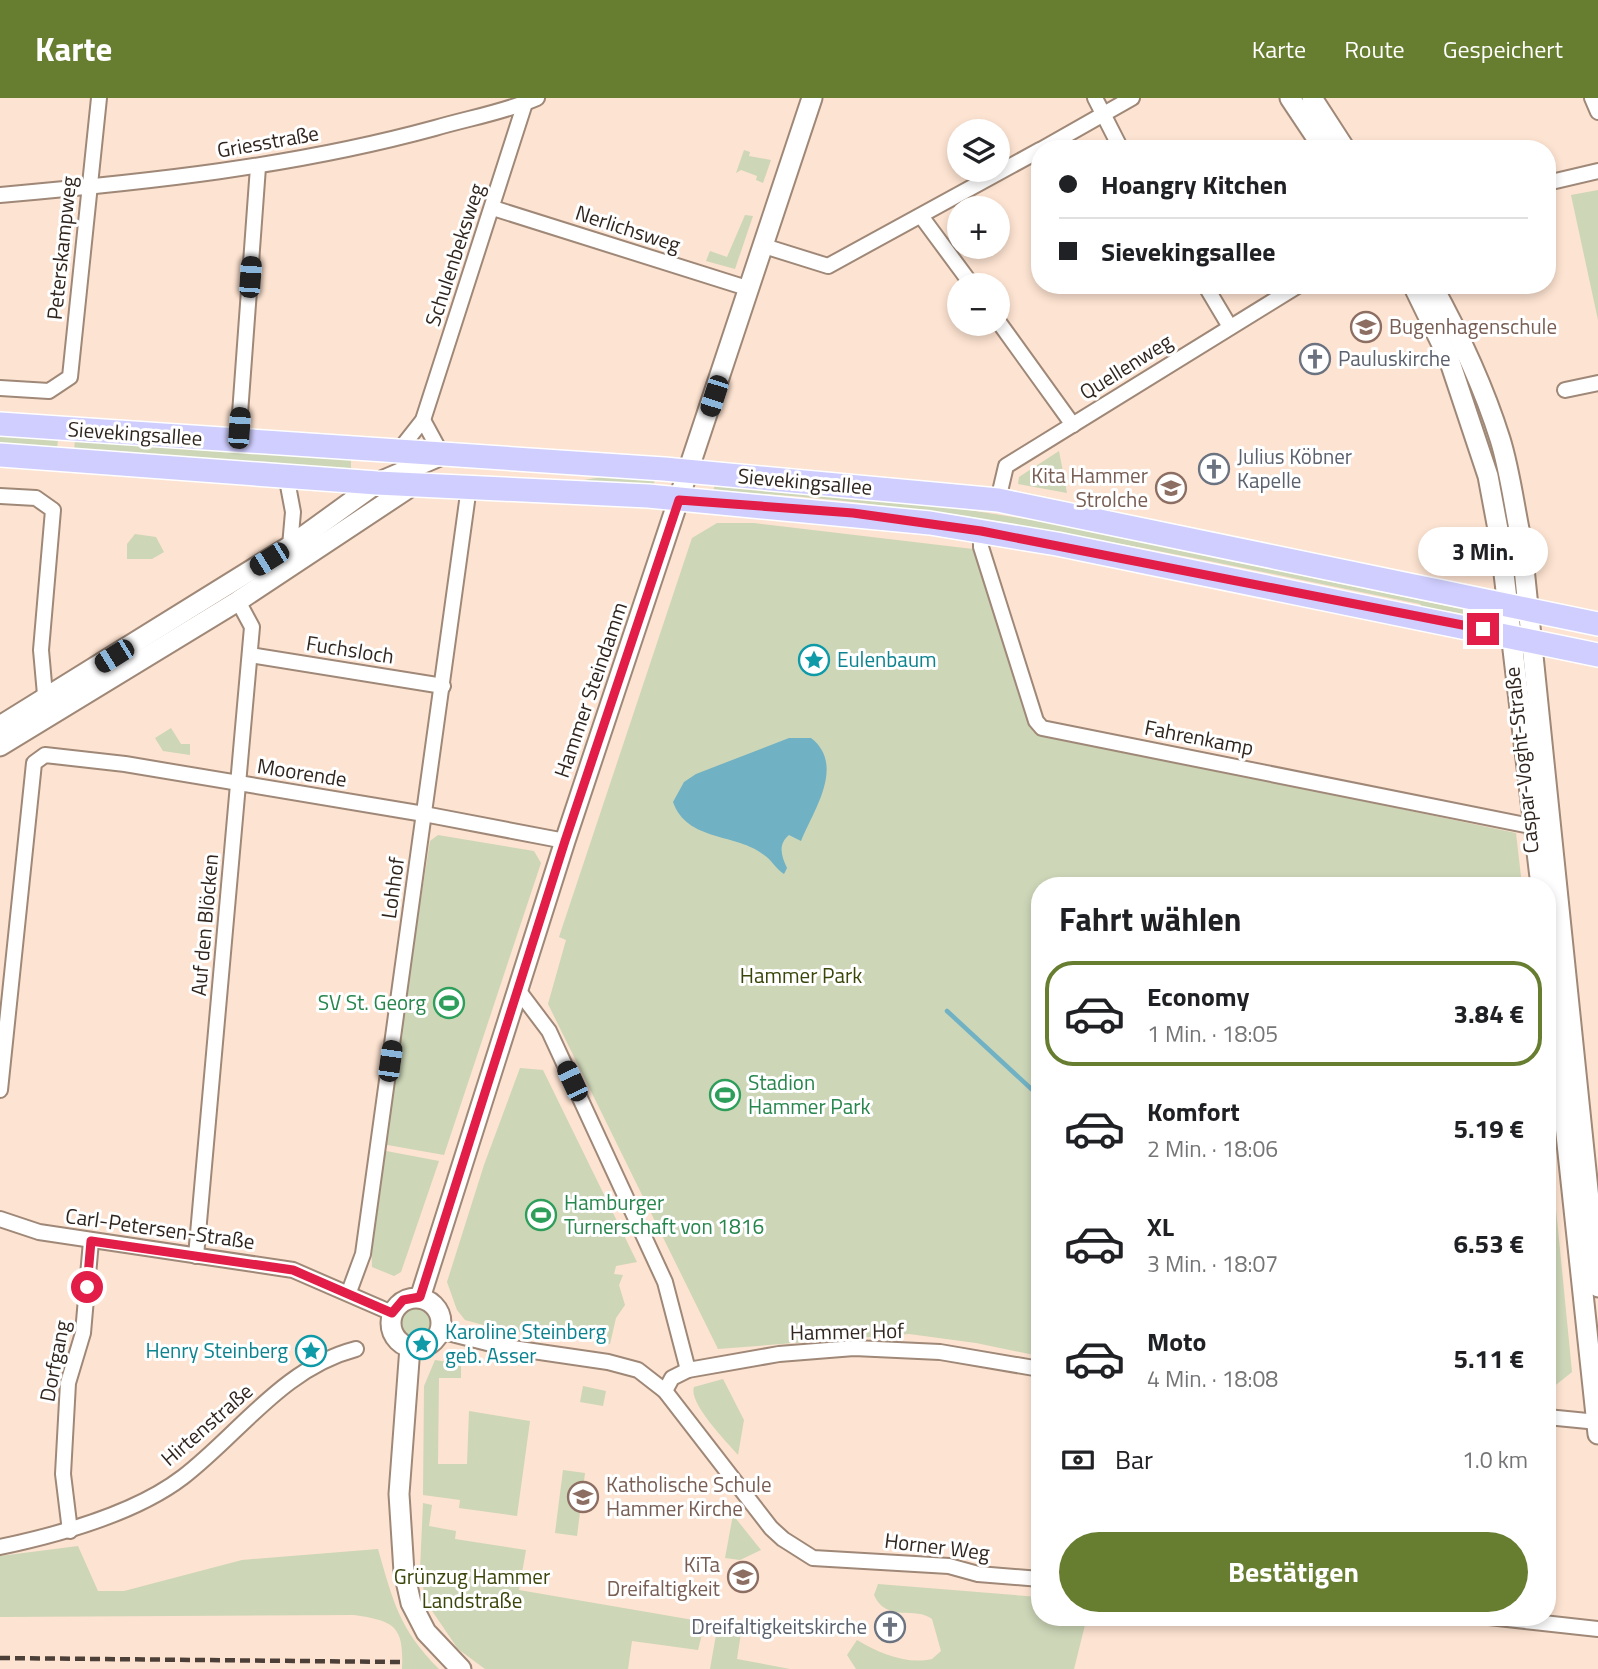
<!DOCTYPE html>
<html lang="de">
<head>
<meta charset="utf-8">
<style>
	:root { --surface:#fff; --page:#f6f6f6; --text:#202124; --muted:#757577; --line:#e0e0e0; --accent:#677d2f }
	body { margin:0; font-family:"Titillium Web",sans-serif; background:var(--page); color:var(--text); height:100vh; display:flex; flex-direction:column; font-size:26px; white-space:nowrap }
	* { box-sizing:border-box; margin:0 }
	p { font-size:23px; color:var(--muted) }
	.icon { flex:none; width:38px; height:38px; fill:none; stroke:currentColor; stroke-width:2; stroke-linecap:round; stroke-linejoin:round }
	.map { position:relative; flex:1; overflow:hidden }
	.details { position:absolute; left:1031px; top:779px; width:525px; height:749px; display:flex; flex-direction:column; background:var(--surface); border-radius:28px; box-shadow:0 4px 10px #0003 }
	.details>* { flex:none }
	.banner { position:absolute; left:1031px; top:42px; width:525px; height:154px; border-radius:28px; box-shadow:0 4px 10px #0003; display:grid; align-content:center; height:154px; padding:0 28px; background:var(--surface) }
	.fabs { position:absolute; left:947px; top:21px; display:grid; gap:14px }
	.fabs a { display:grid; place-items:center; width:63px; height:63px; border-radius:50%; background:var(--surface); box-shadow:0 4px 10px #0003; font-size:35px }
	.end { position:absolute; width:32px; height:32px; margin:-16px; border:9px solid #e11d48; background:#fff; box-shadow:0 0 0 4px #fff }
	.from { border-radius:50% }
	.bubble { position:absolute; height:49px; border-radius:24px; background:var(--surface); box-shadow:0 4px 10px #0003; font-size:23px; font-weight:700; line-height:49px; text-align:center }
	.car { position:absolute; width:21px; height:42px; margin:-21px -10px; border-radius:9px; box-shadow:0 0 5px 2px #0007; background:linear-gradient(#222 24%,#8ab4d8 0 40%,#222 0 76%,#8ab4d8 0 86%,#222 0) }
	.banner b { display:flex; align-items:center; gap:24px; height:66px; font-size:26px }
	.banner b+b { border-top:2px solid var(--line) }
	.banner i { width:18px; height:18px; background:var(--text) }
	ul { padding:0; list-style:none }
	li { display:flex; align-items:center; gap:21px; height:105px; margin:0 14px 10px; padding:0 14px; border:4px solid transparent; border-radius:28px }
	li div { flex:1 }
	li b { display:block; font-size:26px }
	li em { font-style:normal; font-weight:700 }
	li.active { border-color:var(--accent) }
	li>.icon { width:63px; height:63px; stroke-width:1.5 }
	h2 { padding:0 28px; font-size:32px; line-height:84px }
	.pay { display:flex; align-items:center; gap:18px; height:77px; padding:0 28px; font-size:26px }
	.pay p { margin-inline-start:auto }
	.cta { display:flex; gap:14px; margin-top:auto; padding:14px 28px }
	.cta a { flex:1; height:80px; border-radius:42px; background:var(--accent); color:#fff; font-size:28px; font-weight:700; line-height:80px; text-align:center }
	header { display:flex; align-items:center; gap:42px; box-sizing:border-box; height:98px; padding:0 35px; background:var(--accent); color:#fff }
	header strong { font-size:33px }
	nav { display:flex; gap:38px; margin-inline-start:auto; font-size:24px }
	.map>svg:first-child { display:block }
	.green { fill:#cdd6b7 }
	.water { fill:#70b1c4 }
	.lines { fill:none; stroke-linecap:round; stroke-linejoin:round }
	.stream { stroke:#70b1c4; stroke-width:4.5 }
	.street-casing { stroke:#9f8877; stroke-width:18 }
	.secondary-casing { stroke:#9f8877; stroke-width:23 }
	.primary-casing { stroke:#fff; stroke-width:26 }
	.street { stroke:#fff; stroke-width:14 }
	.secondary { stroke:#fff; stroke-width:19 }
	.primary { stroke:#d0cefe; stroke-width:23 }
	.rail { stroke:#4c3f37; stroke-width:4.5; stroke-dasharray:10 5; stroke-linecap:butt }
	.route { stroke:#e11d48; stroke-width:9 }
	.labels { text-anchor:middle; stroke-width:6; stroke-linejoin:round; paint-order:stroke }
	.street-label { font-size:21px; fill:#30261f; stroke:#fff }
	.education-label { font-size:21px; fill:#785e54; stroke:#fff; text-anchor:start }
	.worship-label { font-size:21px; fill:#5b616d; stroke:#fff; text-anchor:start }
	.culture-label { font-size:21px; fill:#0d838f; stroke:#fff; text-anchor:start }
	.park-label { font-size:21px; fill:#3a4609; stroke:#fff }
	.leisure-label { font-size:21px; fill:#27864d; stroke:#fff; text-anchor:start }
</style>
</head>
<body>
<header>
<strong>Karte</strong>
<nav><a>Karte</a><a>Route</a><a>Gespeichert</a></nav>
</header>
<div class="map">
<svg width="1598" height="1571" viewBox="0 0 1598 1571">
	<rect width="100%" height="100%" fill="#fde3d1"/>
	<g class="green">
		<polygon points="744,52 750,54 749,58 771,62 763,85 756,82 757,78 741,72 736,75"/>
		<polygon points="1598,92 1598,222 1571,97"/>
		<polygon points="745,117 753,118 735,171 706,163 710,153 727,159"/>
		<path d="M1425,187c17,35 36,70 50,107 23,60 35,123 43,187l-6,-1z"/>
		<polygon points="0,338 58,342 57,350 0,347"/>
		<polygon points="75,342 351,362 351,372 74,353"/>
		<polygon points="1059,353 1067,395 1018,386 1019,379"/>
		<polygon points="606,378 655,382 653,389 579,383"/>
		<path d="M715,386l209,19 108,17h36l4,8 385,80 4,-6 19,7 1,8 -33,-6 -24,2 -4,-9c-235,-47 -467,-102 -707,-113z"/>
		<polygon points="717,425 754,425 973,451 1033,634 1516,735 1522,787 1040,788 1039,1258 976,1245 909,1236 718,1251 548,906 566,842 559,839 692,440"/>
		<polygon points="135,436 156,439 164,454 152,461 127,461 127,446"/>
		<polygon points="171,630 181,646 190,646 190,657 163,653 155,640"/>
		<polygon points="438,737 534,753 541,765 444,1057 382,1046 430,743"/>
		<polygon points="520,970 543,972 637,1164 616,1168 614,1176 623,1177 619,1187 625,1207 616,1220 610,1246 498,1231 465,1222 457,1212 447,1184 484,1067"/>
		<polygon points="1547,1019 1572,1274 1547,1294"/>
		<polygon points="381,1052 439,1063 401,1174 394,1178 372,1169 371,1140"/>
		<circle cx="416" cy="1224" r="15"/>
		<polygon points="435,1262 461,1266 461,1280 439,1280 438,1366 467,1366 469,1313 530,1323 517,1418 459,1410 460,1402 423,1397 424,1288"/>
		<path d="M723,1281l21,41 -6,35c-11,-13 -50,-52 -44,-68z"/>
		<polygon points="583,1288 606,1293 603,1308 580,1304"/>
		<polygon points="563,1372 585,1375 577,1438 555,1435"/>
		<polygon points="423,1405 432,1407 429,1428 456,1433 455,1441 526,1452 519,1492 705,1524 698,1552 632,1543 628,1571 485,1571 458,1551 426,1504 420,1472"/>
		<polygon points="733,1417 761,1452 740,1462 725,1460"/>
		<path d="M78,1448l20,45h26l118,-31 136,-11c15,52 21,80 61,120h-37c2,-43 -7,-48 -48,-54l-354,2v-61z"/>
		<path d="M878,1486l161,13 1,20h47l-13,52h-218l-9,-14 10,-15c22,13 49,25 75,19l9,-8 -9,-32c-16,-13 -46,4 -58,-24z"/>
		<polygon points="717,1531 741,1535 737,1561 790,1571 710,1571"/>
	</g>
	<path class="water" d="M789,640h22c35,27 2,73 -10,103l-12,-6c-12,10 -7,22 -2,33l-3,6c-9,-6 -12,-14 -20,-19 -27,-22 -77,-13 -91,-53l11,-20 12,-8z"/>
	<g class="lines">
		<polyline class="stream" points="947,913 1040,999"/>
		<g class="street-casing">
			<g id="street">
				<polyline points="1095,0 1121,51"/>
				<polyline points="1592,0 1598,14"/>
				<polyline points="1042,51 1132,0"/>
				<polyline points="1547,85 1598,73"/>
				<path d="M0,97c147,-13 292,-28 435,-67 34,-10 70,-16 102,-30"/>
				<polyline points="493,110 750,191"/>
				<polyline points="921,118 972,187"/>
				<polyline points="764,148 828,168 1040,52"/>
				<polyline points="1205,187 1230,229"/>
				<polyline points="998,223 1073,327"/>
				<polyline points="0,290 49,293 70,279 99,0"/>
				<polyline points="1565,292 1598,285"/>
				<polyline points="423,322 442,357"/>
				<polyline points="238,343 258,69"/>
				<polyline points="397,355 423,322 525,5"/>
				<polyline points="286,377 293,414 290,448"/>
				<polyline points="0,398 36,400 53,412 41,552 46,608"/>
				<polyline points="998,402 1006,368 1299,187"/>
				<polyline points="981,433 981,449 1036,623 1042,630 1540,730"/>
				<polyline points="250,557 443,588"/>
				<polyline points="518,892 549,933 665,1184 688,1272"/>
				<polyline points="0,992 34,665 45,657 125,666 424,716 565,743"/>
				<polyline points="0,1121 39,1134 293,1172 392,1215"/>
				<polyline points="196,1158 252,529 238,503"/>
				<polyline points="349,1194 363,1156 469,389"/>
				<polyline points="440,1233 499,1248 608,1264 638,1272 665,1293 771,1430 783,1441 813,1460 949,1468 978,1476 1040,1481"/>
				<polyline points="665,1293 672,1280 688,1272 779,1256 854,1250 940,1254 1040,1271"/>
				<polyline points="1547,1319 1598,1324"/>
				<polyline points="70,1433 63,1376 68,1285 83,1235 91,1143"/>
				<path d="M0,1449c57,-12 136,-34 183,-70 57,-44 100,-109 173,-128"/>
				<polyline points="1489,1519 1598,1531"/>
			</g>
		</g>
		<g class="secondary-casing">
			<g id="secondary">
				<polyline points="1290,0 1324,51"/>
				<polyline points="1312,0 1345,51"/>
				<polyline points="1413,187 1449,261 1488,378 1500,442 1541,788"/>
				<path d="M1432,187c27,49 51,100 68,154 10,32 14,67 21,100l77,748"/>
				<polyline points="0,628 290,448 377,385 442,357"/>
				<polyline points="0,648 238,503 413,387"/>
				<polyline points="1547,858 1598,1336"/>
				<circle cx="416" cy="1225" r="25"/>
				<polyline points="420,1200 565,743 812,0"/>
				<polyline points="410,1249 399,1396 404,1474 411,1505 426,1534 461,1571"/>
			</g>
		</g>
		<g class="primary-casing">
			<g id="primary">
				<polyline points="0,326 664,371 998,402 1598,526"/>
				<polyline points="0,357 377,385 648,398 930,425 1057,446 1598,557"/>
			</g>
		</g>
		<use href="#street" class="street"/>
		<use href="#secondary" class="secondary"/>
		<use href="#primary" class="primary"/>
		<polyline class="rail" points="0,1560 402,1564"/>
	</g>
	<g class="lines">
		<polyline class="route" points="87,1189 91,1143 293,1172 392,1215 403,1202 420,1199 565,743 679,402 853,415 981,433 1483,531"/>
	</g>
	<defs>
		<g id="school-ring" transform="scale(1.575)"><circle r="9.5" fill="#fff" stroke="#8d6e63" stroke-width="1.5"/><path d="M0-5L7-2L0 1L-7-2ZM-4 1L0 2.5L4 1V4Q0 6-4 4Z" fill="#8d6e63"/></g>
		<g id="church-ring" transform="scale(1.575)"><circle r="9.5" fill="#fff" stroke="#6b7280" stroke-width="1.5"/><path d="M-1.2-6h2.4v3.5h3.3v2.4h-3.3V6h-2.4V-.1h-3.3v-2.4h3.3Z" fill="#6b7280"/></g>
		<g id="sight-ring" transform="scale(1.575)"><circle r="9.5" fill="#fff" stroke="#0f9aa8" stroke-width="1.5"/><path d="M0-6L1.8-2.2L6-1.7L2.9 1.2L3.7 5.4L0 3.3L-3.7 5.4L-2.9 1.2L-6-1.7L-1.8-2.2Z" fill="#0f9aa8"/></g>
		<g id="stadium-ring" transform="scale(1.575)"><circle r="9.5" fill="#fff" stroke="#2e9e5b" stroke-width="1.5"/><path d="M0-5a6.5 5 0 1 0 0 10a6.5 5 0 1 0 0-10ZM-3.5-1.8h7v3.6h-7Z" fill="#2e9e5b"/></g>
	</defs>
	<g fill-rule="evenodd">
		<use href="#school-ring" x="1366" y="229"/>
		<use href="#church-ring" x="1315" y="261"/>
		<use href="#church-ring" x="1214" y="371"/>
		<use href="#school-ring" x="1171" y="390"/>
		<use href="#sight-ring" x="814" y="562"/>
		<use href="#stadium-ring" x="449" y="905"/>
		<use href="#stadium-ring" x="725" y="997"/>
		<use href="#stadium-ring" x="541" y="1117"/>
		<use href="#sight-ring" x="422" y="1246"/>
		<use href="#sight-ring" x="311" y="1253"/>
		<use href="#school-ring" x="583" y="1399"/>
		<use href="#school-ring" x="743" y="1479"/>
		<use href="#church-ring" x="890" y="1529"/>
	</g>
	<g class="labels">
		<g class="street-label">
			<text transform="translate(268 44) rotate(-10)" y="7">Griesstraße</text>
			<text transform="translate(628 131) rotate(18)" y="7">Nerlichsweg</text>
			<text transform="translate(62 150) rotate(-84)" y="7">Peterskampweg</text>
			<text transform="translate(455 157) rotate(-72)" y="7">Schulenbeksweg</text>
			<text transform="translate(1126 269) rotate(-32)" y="7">Quellenweg</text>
			<text transform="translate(135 336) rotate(4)" y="7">Sievekingsallee</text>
			<text transform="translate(805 384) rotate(5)" y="7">Sievekingsallee</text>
			<text transform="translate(350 552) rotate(9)" y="7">Fuchsloch</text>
			<text transform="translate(591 592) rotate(-71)" y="7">Hammer Steindamm</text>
			<text transform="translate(1199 640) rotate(11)" y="7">Fahrenkamp</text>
			<text transform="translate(1522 662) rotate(-96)" y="7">Caspar-Voght-Straße</text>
			<text transform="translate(302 675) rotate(9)" y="7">Moorende</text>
			<text transform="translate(393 790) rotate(-82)" y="7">Lohhof</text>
			<text transform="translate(205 827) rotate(-85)" y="7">Auf den Blöcken</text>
			<text transform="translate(160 1131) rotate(8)" y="7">Carl-Petersen-Straße</text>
			<text transform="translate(847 1234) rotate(-1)" y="7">Hammer Hof</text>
			<text transform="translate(55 1263) rotate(-79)" y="7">Dorfgang</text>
			<text transform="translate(207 1327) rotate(-41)" y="7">Hirtenstraße</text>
			<text transform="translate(937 1449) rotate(7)" y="7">Horner Weg</text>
		</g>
		<g class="education-label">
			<text x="1389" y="236">Bugenhagenschule</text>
			<text x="1148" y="385" text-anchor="end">Kita Hammer<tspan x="1148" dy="24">Strolche</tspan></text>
			<text x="606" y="1394">Katholische Schule<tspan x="606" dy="24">Hammer Kirche</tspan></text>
			<text x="720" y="1474" text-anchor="end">KiTa<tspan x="720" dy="24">Dreifaltigkeit</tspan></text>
		</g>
		<g class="worship-label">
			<text x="1338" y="268">Pauluskirche</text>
			<text x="1237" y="366">Julius Köbner<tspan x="1237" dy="24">Kapelle</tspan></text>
			<text x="867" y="1536" text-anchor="end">Dreifaltigkeitskirche</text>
		</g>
		<g class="culture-label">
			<text x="837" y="569">Eulenbaum</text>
			<text x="445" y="1241">Karoline Steinberg<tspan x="445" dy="24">geb. Asser</tspan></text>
			<text x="288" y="1260" text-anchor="end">Henry Steinberg</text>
		</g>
		<g class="park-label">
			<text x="801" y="885">Hammer Park</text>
			<text x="472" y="1486">Grünzug Hammer<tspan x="472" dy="24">Landstraße</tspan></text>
		</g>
		<g class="leisure-label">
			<text x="426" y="912" text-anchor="end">SV St. Georg</text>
			<text x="748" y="992">Stadion<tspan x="748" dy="24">Hammer Park</tspan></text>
			<text x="564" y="1112">Hamburger<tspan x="564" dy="24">Turnerschaft von 1816</tspan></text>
		</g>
	</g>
</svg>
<div class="fabs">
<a><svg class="icon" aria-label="layers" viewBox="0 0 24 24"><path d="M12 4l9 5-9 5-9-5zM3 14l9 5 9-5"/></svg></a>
<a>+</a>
<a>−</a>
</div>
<i class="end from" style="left:87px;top:1189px"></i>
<i class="end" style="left:1483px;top:531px"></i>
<div class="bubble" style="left:1418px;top:429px;width:130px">3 Min.</div>
<i class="car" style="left:250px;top:179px;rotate:4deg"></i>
<i class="car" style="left:714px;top:298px;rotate:198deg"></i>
<i class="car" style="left:239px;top:330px;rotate:4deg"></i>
<i class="car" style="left:269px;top:461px;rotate:238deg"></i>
<i class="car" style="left:114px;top:558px;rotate:238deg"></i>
<i class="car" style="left:390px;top:963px;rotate:8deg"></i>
<i class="car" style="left:572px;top:983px;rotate:335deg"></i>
<div class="banner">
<b><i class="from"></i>Hoangry Kitchen</b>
<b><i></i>Sievekingsallee</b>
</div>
<section class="details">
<h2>Fahrt wählen</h2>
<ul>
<li class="active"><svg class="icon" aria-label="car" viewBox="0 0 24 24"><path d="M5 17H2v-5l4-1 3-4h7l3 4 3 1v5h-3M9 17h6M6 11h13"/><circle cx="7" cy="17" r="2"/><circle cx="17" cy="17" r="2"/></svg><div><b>Economy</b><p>1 Min. · 18:05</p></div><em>3.84 €</em></li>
<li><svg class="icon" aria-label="car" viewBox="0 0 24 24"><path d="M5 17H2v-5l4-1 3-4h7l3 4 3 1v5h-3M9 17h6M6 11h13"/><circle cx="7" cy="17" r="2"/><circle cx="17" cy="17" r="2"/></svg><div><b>Komfort</b><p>2 Min. · 18:06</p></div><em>5.19 €</em></li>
<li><svg class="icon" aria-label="car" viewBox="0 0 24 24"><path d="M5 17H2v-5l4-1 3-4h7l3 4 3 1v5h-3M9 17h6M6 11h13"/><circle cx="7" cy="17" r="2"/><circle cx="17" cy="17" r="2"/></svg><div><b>XL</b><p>3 Min. · 18:07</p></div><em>6.53 €</em></li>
<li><svg class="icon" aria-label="car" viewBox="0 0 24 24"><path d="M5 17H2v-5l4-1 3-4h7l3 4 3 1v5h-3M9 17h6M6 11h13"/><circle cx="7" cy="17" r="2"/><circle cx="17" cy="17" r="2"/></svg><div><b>Moto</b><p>4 Min. · 18:08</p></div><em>5.11 €</em></li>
</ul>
<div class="pay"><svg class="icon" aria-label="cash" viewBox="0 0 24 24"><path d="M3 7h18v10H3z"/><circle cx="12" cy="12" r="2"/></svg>Bar<p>1.0 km</p></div>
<div class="cta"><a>Bestätigen</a></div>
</section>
</div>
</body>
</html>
